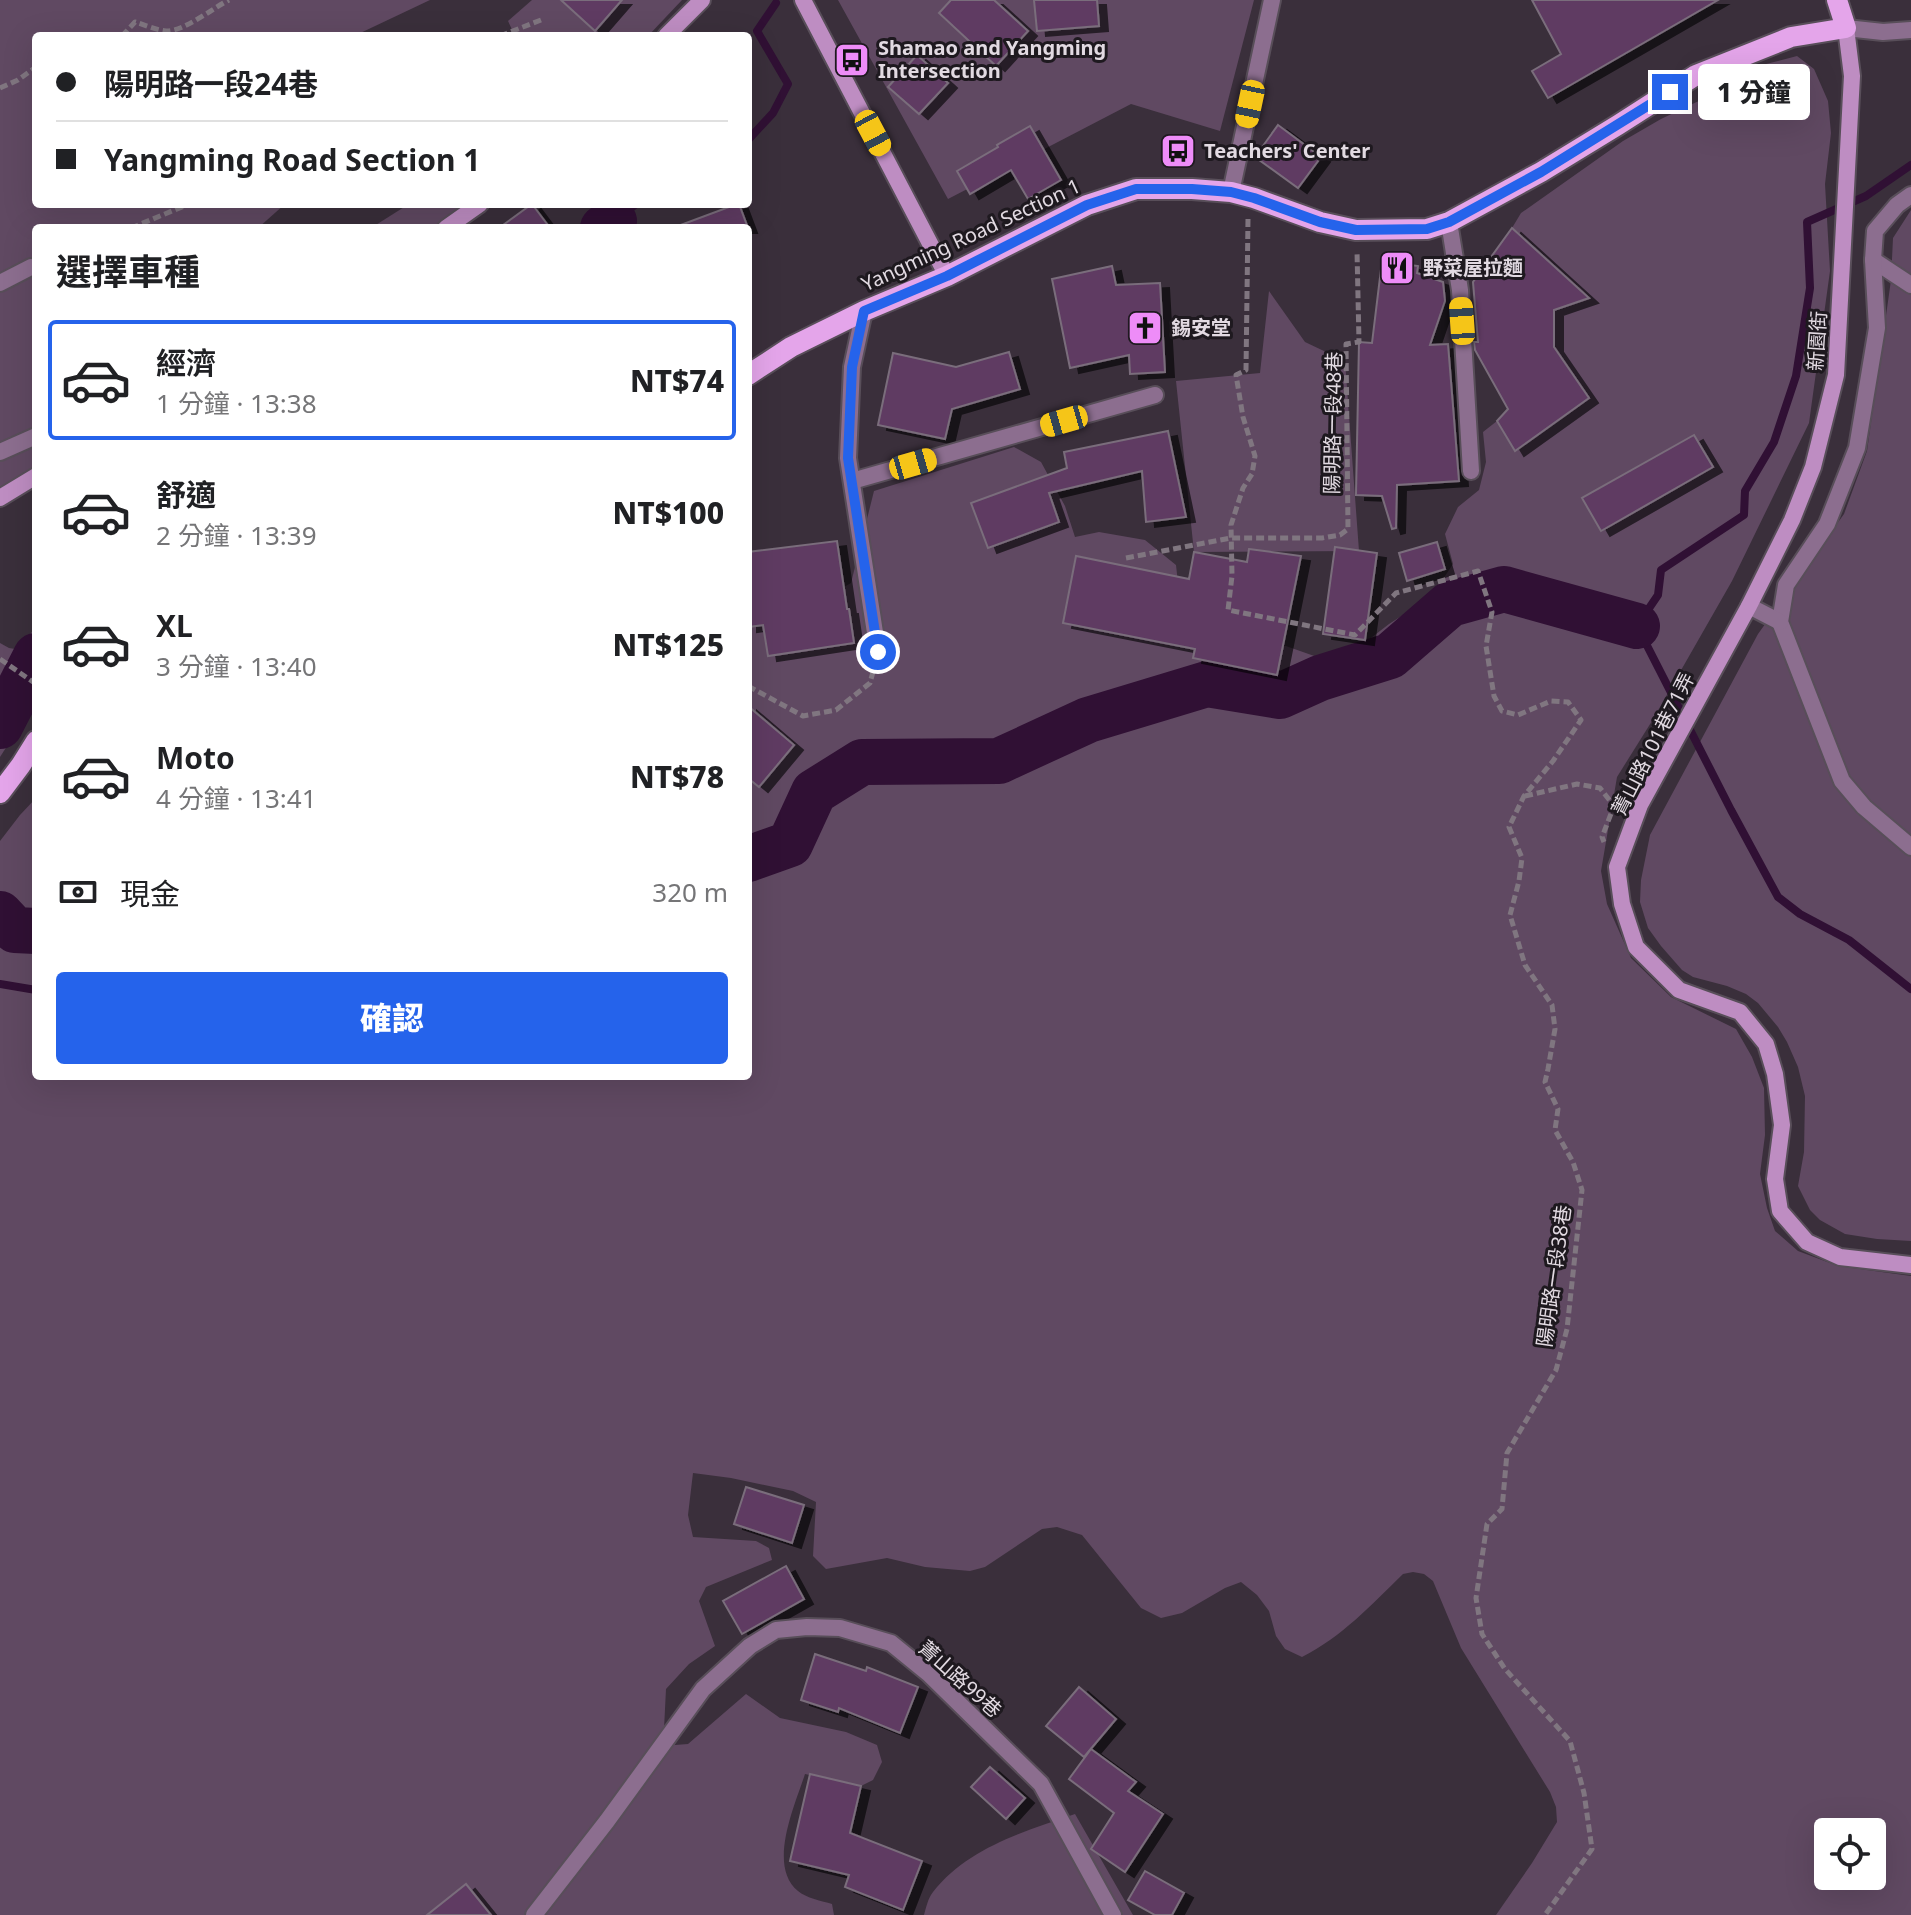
<!DOCTYPE html>
<html lang="zh-TW">
<head>
<meta charset="utf-8">
<style>
	:root { --surface:#fff; --page:#f6f6f6; --text:#202124; --muted:#757577; --line:#e0e0e0; --accent:#2563eb }
	body { margin:0; font-family:"Noto Sans","Noto Sans TC",sans-serif; background:var(--page); color:var(--text); height:100vh; display:flex; flex-direction:column; font-size:30px; white-space:nowrap }
	* { box-sizing:border-box; margin:0 }
	p { font-size:26px; color:var(--muted) }
	.icon { flex:none; width:44px; height:44px; fill:none; stroke:currentColor; stroke-width:2; stroke-linecap:round; stroke-linejoin:round }
	.map { position:relative; flex:1; overflow:hidden }
	.details { position:absolute; left:32px; top:224px; width:720px; height:856px; display:flex; flex-direction:column; background:var(--surface); border-radius:8px; box-shadow:0 8px 32px #0002 }
	.details>* { flex:none }
	.banner { position:absolute; left:32px; top:32px; width:720px; height:176px; border-radius:8px; box-shadow:0 8px 32px #0002; display:grid; align-content:center; height:176px; padding:0 24px; background:var(--surface) }
	.fabs { position:absolute; left:1814px; top:1818px; display:grid; gap:16px }
	.fabs a { display:grid; place-items:center; width:72px; height:72px; border-radius:8px; background:var(--surface); box-shadow:0 8px 32px #0002; font-size:40px }
	.end { position:absolute; width:36px; height:36px; margin:-18px; border:10px solid #2563eb; background:#fff; box-shadow:0 0 0 4px #fff }
	.from { border-radius:50% }
	.bubble { position:absolute; height:56px; border-radius:8px; background:var(--surface); box-shadow:0 8px 32px #0002; font-size:26px; font-weight:800; line-height:56px; text-align:center }
	.car { position:absolute; width:24px; height:48px; margin:-24px -12px; border-radius:10px; box-shadow:0 0 6px 2px #0007; background:linear-gradient(#f5c518 24%,#345 0 40%,#f5c518 0 76%,#345 0 86%,#f5c518 0) }
	.banner b { display:flex; align-items:center; gap:28px; height:76px; font-size:30px }
	.banner b+b { border-top:2px solid var(--line) }
	.banner i { width:20px; height:20px; background:var(--text) }
	ul { padding:0; list-style:none }
	li { display:flex; align-items:center; gap:24px; height:120px; margin:0 16px 12px; padding:0 8px; border:4px solid transparent; border-radius:8px }
	li div { flex:1 }
	li b { display:block; font-size:30px }
	li em { font-style:normal; font-weight:800 }
	li.current { border-color:var(--accent) }
	li>.icon { width:72px; height:72px; stroke-width:1.5 }
	h2 { padding:0 24px; font-size:36px; line-height:96px }
	.pay { display:flex; align-items:center; gap:20px; height:88px; padding:0 24px; font-size:30px }
	.pay p { margin-inline-start:auto }
	.action { display:flex; gap:16px; margin-top:auto; padding:16px 24px }
	.action a { flex:1; height:92px; border-radius:8px; background:var(--accent); color:#fff; font-size:32px; font-weight:800; line-height:92px; text-align:center }
	.map>svg:first-child { display:block }
	.green { fill:#604962; fill-rule:evenodd }
	.lines { fill:none; stroke-linecap:round; stroke-linejoin:round }
	.stream { stroke:#301034; stroke-width:8 }
	.river { stroke:#301034; stroke-width:46 }
	.building { fill:#5e3b62; stroke:#7a6d7b; stroke-width:2; filter:url(#shadow) }
	.lane-casing { stroke:#584e59; stroke-width:20 }
	.street-casing { stroke:#584e59; stroke-width:20 }
	.secondary-casing { stroke:#584e59; stroke-width:20 }
	.primary-casing { stroke:#584e59; stroke-width:24 }
	.path { stroke:#807680; stroke-width:5; stroke-dasharray:8 4; stroke-linecap:butt }
	.lane { stroke:#8c6e8f; stroke-width:16 }
	.street { stroke:#8c6e8f; stroke-width:16 }
	.secondary { stroke:#be8dc2; stroke-width:16 }
	.primary { stroke:#e4a5ea; stroke-width:20 }
	.route { stroke:#2563eb; stroke-width:10 }
	.labels { text-anchor:middle; stroke-width:6; stroke-linejoin:round; paint-order:stroke }
	.poi-label { font-size:20px; font-weight:bold; fill:#e2dae2; stroke:#1e191f; text-anchor:start }
	.street-label { font-size:20px; fill:#e2dae2; stroke:#1e191f }
</style>
</head>
<body>
<div class="map">
<svg width="1911" height="1915" viewBox="0 0 1911 1915">
	<defs>
		<filter id="shadow"><feDropShadow dx="9" dy="5" stdDeviation="0" flood-color="#0009"/></filter>
	</defs>
	<rect width="100%" height="100%" fill="#3a2f3b"/>
	<g class="green">
		<polygon points="0,0 430,0 354,36 36,36 36,204 285,204 258,228 36,228 36,467 0,491"/>
		<polygon points="532,0 682,0 648,36 515,36 508,21"/>
		<polygon points="838,0 1254,0 1220,131 1131,104 948,199"/>
		<path d="M1797,56l17,13 14,32 3,32 -6,51 5,87 -21,152 -77,158 -80,140 -35,56 -16,94 6,33 24,54 40,39 65,32 16,28 12,31 1,47 -5,39 7,34 8,23 23,20 40,15 73,10v639h-415l36,-52 25,-41 -1,-15 -6,-15 -89,-144 -28,-67 -9,-7 -11,-2 -10,2c-33,32 -60,62 -101,83l-17,-8 -9,-13 -7,-25 -12,-16 -16,-13 -16,6 -43,25 -21,5 -20,-10 -59,-73 -25,-8 -15,2 -57,38 -15,4 -45,-4 -38,-9 -61,11 -13,-13 3,-54 -23,-11 -62,-13 -38,-5 -5,42 5,22 63,4 13,7 3,12 -66,27 -7,14 16,45 -26,18 -23,25 -2,40 11,16 13,-1 58,-50 34,24 66,14 31,13 5,17 -9,18 -12,6 -56,-12c-10,31 -38,92 -7,117 8,7 24,10 34,13l2,11h-834v-1074l20,-26 16,-17v278h712v-450l80,-30 23,-13 23,-92 140,-44 27,15 24,44 10,31 24,-5 46,8 31,25 5,45 18,18 -6,30 83,17 7,-30 37,13 34,-7 35,-27 42,-27 22,-33 -8,-30 13,-27 21,-17 7,-28 -3,-30 14,-11 18,30 74,-53 -35,-51v-37l34,-12 -76,-70 9,-15 102,-72 38,-22 67,-32 38,-23zM1828,1832h44v44h-44z"/>
		<polygon points="409,204 468,204 432,228 371,228"/>
		<polygon points="1911,210 1911,1241 1877,1239 1845,1234 1820,1220 1810,1210 1798,1186 1804,1152 1805,1096 1798,1067 1787,1042 1778,1027 1758,1003 1746,994 1727,986 1693,977 1682,970 1661,946 1648,928 1640,902 1641,880 1650,835 1758,634 1844,514 1867,451 1891,280 1893,238"/>
		<polygon points="1269,291 1305,342 1345,361 1359,551 1194,552 1176,381 1260,373"/>
		<polygon points="36,625 36,701 0,757 0,643 9,648 21,650"/>
		<path d="M1075,1814l58,101h-209c2,-7 4,-17 9,-23 34,-44 92,-61 142,-78z"/>
	</g>
	<g class="lines">
		<g class="stream">
			<polyline points="748,140 773,113 788,84 757,31 776,3"/>
			<polyline points="1911,165 1866,196 1807,222 1810,288 1796,376 1774,442 1745,491 1744,515 1661,570 1658,595 1637,626 1731,810 1778,897 1800,914 1849,940 1911,989"/>
			<polyline points="614,221 636,204"/>
			<polyline points="0,984 36,990"/>
		</g>
		<g class="river">
			<polyline points="603,228 614,221"/>
			<polyline points="0,726 36,656"/>
			<polyline points="748,859 790,844 814,792 862,762 999,761 1088,720 1207,684 1280,696 1320,678 1390,656 1450,604 1504,589 1637,626"/>
			<polyline points="0,914 15,930 36,931"/>
		</g>
	</g>
	<g class="building">
		<polygon points="561,0 622,0 595,31"/>
		<polygon points="951,0 994,0 1028,31 996,66 939,13"/>
		<polygon points="1034,0 1097,0 1099,26 1037,31"/>
		<polygon points="1532,0 1718,0 1548,98 1532,71 1561,54"/>
		<polygon points="917,55 948,83 919,114 888,87"/>
		<polygon points="1278,125 1321,157 1298,188 1255,157"/>
		<polygon points="1030,126 1061,180 1028,199 1011,170 970,194 957,171 998,147 997,145"/>
		<polygon points="532,204 550,228 499,228"/>
		<polygon points="737,204 739,204 748,228 678,228 678,226"/>
		<polygon points="1512,228 1589,298 1554,310 1554,347 1589,398 1515,451 1497,421 1508,409 1475,350 1474,342 1478,342 1473,282"/>
		<polygon points="1382,261 1418,266 1417,273 1443,282 1445,301 1430,345 1448,344 1459,481 1397,485 1396,528 1392,529 1382,496 1356,495 1359,342 1372,343"/>
		<polygon points="1112,266 1116,285 1160,283 1165,372 1130,374 1129,355 1070,368 1052,279"/>
		<polygon points="1009,352 1020,389 952,409 945,439 878,425 893,353 956,367"/>
		<polygon points="1168,431 1186,517 1146,522 1142,471 1049,493 1059,522 988,548 971,503 1067,468 1064,452"/>
		<polygon points="1694,435 1713,467 1601,531 1582,498"/>
		<polygon points="837,541 847,609 849,609 854,643 768,656 763,625 748,627 748,552"/>
		<polygon points="1437,542 1445,569 1407,581 1399,553"/>
		<polygon points="1335,547 1377,553 1365,640 1323,634"/>
		<polygon points="1249,549 1301,556 1277,675 1193,658 1195,649 1063,623 1076,556 1189,579 1194,552 1247,562"/>
		<polygon points="748,706 794,745 759,787 748,778"/>
		<polygon points="746,1487 804,1505 792,1543 734,1524"/>
		<polygon points="786,1566 804,1599 742,1634 723,1601"/>
		<polygon points="815,1654 866,1671 867,1667 918,1687 900,1733 839,1708 838,1712 801,1700"/>
		<polygon points="1079,1687 1116,1719 1084,1757 1046,1726"/>
		<polygon points="1091,1749 1136,1782 1128,1791 1163,1814 1125,1872 1091,1849 1114,1813 1069,1779"/>
		<polygon points="990,1767 1025,1798 1006,1819 971,1787"/>
		<polygon points="810,1774 861,1786 850,1833 922,1861 903,1910 845,1887 849,1875 790,1861"/>
		<polygon points="1145,1871 1184,1893 1172,1915 1155,1915 1128,1900"/>
		<polygon points="466,1884 491,1915 427,1915"/>
	</g>
	<g class="lines">
		<g class="lane-casing">
			<g id="lane">
				<polyline points="1846,28 1883,32 1911,30"/>
				<polyline points="1873,260 1911,285"/>
			</g>
		</g>
		<g class="street-casing">
			<g id="street">
				<polyline points="1231,192 1272,0"/>
				<polyline points="1911,195 1897,205 1875,231 1873,260 1877,328 1857,448 1827,524 1786,585 1780,622 1842,781 1864,807 1911,847"/>
				<polyline points="1449,222 1460,290 1471,471"/>
				<polyline points="0,283 31,267"/>
				<polyline points="864,311 852,367 848,458 878,652"/>
				<polyline points="0,452 36,436"/>
				<polyline points="852,481 1155,395"/>
				<polyline points="1749,606 1780,622"/>
				<polyline points="534,1915 607,1821 703,1689 750,1646 776,1630 807,1627 840,1628 891,1643 929,1674 1041,1784 1113,1915"/>
			</g>
		</g>
		<g class="secondary-casing">
			<g id="secondary">
				<polyline points="803,0 947,276"/>
				<polyline points="1846,28 1852,76 1836,375 1813,467 1792,520 1749,606 1640,805 1617,867 1622,904 1636,947 1679,990 1740,1012 1766,1044 1775,1074 1782,1125 1775,1179 1780,1211 1807,1242 1840,1257 1911,1265"/>
				<polyline points="666,36 702,0"/>
				<polyline points="446,228 480,204"/>
				<polyline points="0,498 36,476"/>
			</g>
		</g>
		<g class="primary-casing">
			<g id="primary">
				<polyline points="748,375 791,347 864,311 947,276 1087,205 1136,189 1192,189 1231,192 1254,198 1320,222 1356,230 1427,229 1449,222 1541,172 1618,125 1696,75 1791,37 1846,28 1837,0"/>
				<polyline points="0,793 21,765 36,741"/>
			</g>
		</g>
		<g class="path">
			<path d="M122,36l13,-14c10,3 21,8 31,9 17,1 47,-23 63,-31"/>
			<polyline points="500,36 541,20"/>
			<polyline points="0,88 18,80 36,67"/>
			<polyline points="1248,219 1246,370 1236,375 1243,417 1255,456 1252,474 1243,488 1231,525 1232,576 1228,610 1355,635 1396,593 1478,571 1492,612 1486,646 1494,696 1502,711 1518,715 1551,701 1568,702 1581,720 1553,761 1524,796 1509,827 1522,858 1519,881 1510,915 1525,965 1552,1005 1555,1029 1548,1069 1545,1082 1558,1109 1555,1130 1573,1162 1582,1190 1567,1329 1556,1370 1507,1453 1502,1509 1487,1524 1476,1598 1482,1634 1505,1669 1570,1741 1584,1793 1592,1849 1545,1915"/>
			<polyline points="131,228 189,204"/>
			<polyline points="1126,558 1231,538 1322,538 1340,535 1348,529 1346,344 1359,342 1357,251"/>
			<polyline points="0,659 36,684"/>
			<polyline points="748,686 803,716 836,710 870,683 874,668"/>
			<polyline points="1525,796 1577,784 1600,788 1614,806 1602,837 1604,842"/>
		</g>
		<use href="#lane" class="lane"/>
		<use href="#street" class="street"/>
		<use href="#secondary" class="secondary"/>
		<use href="#primary" class="primary"/>
	</g>
	<g class="lines">
		<polyline class="route" points="878,652 848,458 852,367 864,311 947,276 1087,205 1136,189 1192,189 1231,192 1254,198 1320,222 1356,230 1427,229 1449,222 1541,172 1670,92"/>
	</g>
	<defs>
		<g id="bus-square" transform="scale(1.8)"><rect x="-9" y="-9" width="18" height="18" rx="4" fill="#ee8cf8" stroke="#1e191f"/><path d="M-5-6H5V4H4V6H2V4H-2V6H-4V4H-5ZM-3.5-4V0h7V-4ZM-3.5 1.2v1.5H-2V1.2ZM2 1.2v1.5H3.5V1.2Z" fill="#111"/></g>
		<g id="restaurant-square" transform="scale(1.8)"><rect x="-9" y="-9" width="18" height="18" rx="4" fill="#ee8cf8" stroke="#1e191f"/><path d="M-5-6h1v4h1v-4h1v4h1v-4h1v5L-1.5 .5V6h-2V.5L-5-1ZM5-6V6H3V1.5H1.5Q1.5-4 5-6Z" fill="#111"/></g>
		<g id="church-square" transform="scale(1.8)"><rect x="-9" y="-9" width="18" height="18" rx="4" fill="#ee8cf8" stroke="#1e191f"/><path d="M-1.2-6h2.4v3.5h3.3v2.4h-3.3V6h-2.4V-.1h-3.3v-2.4h3.3Z" fill="#111"/></g>
	</defs>
	<g fill-rule="evenodd">
		<use href="#bus-square" x="852" y="60"/>
		<use href="#bus-square" x="1178" y="151"/>
		<use href="#restaurant-square" x="1397" y="268"/>
		<use href="#church-square" x="1145" y="328"/>
	</g>
	<g class="labels">
		<g class="poi-label">
			<text x="878" y="55">Shamao and Yangming<tspan x="878" dy="23">Intersection</tspan></text>
			<text x="1204" y="158">Teachers' Center</text>
			<text x="1423" y="275">野菜屋拉麵</text>
			<text x="1171" y="335">錫安堂</text>
		</g>
		<g class="street-label">
			<text transform="translate(971 235) rotate(-25)" y="7">Yangming Road Section 1</text>
			<text transform="translate(1817 341) rotate(-86)" y="7">新園街</text>
			<text transform="translate(1333 423) rotate(-89)" y="7">陽明路一段48巷</text>
			<text transform="translate(1653 744) rotate(-63)" y="7">菁山路101巷71弄</text>
			<text transform="translate(1554 1276) rotate(-82)" y="7">陽明路一段38巷</text>
			<text transform="translate(960 1679) rotate(42)" y="7">菁山路99巷</text>
		</g>
	</g>
</svg>
<div class="fabs">
<a><svg class="icon" aria-label="locate" viewBox="0 0 24 24"><circle cx="12" cy="12" r="6"/><path d="M12 2v4M12 18v4M2 12h4M18 12h4"/></svg></a>
</div>
<i class="end from" style="left:878px;top:652px"></i>
<i class="end" style="left:1670px;top:92px"></i>
<div class="bubble" style="left:1698px;top:64px;width:112px">1 分鐘</div>
<i class="car" style="left:1250px;top:104px;rotate:192deg"></i>
<i class="car" style="left:873px;top:133px;rotate:152deg"></i>
<i class="car" style="left:1462px;top:321px;rotate:356deg"></i>
<i class="car" style="left:1064px;top:421px;rotate:254deg"></i>
<i class="car" style="left:913px;top:464px;rotate:74deg"></i>
<div class="banner">
<b><i class="from"></i>陽明路一段24巷</b>
<b><i></i>Yangming Road Section 1</b>
</div>
<section class="details">
<h2>選擇車種</h2>
<ul>
<li class="current"><svg class="icon" aria-label="car" viewBox="0 0 24 24"><path d="M5 17H2v-5l4-1 3-4h7l3 4 3 1v5h-3M9 17h6M6 11h13"/><circle cx="7" cy="17" r="2"/><circle cx="17" cy="17" r="2"/></svg><div><b>經濟</b><p>1 分鐘 · 13:38</p></div><em>NT$74</em></li>
<li><svg class="icon" aria-label="car" viewBox="0 0 24 24"><path d="M5 17H2v-5l4-1 3-4h7l3 4 3 1v5h-3M9 17h6M6 11h13"/><circle cx="7" cy="17" r="2"/><circle cx="17" cy="17" r="2"/></svg><div><b>舒適</b><p>2 分鐘 · 13:39</p></div><em>NT$100</em></li>
<li><svg class="icon" aria-label="car" viewBox="0 0 24 24"><path d="M5 17H2v-5l4-1 3-4h7l3 4 3 1v5h-3M9 17h6M6 11h13"/><circle cx="7" cy="17" r="2"/><circle cx="17" cy="17" r="2"/></svg><div><b>XL</b><p>3 分鐘 · 13:40</p></div><em>NT$125</em></li>
<li><svg class="icon" aria-label="car" viewBox="0 0 24 24"><path d="M5 17H2v-5l4-1 3-4h7l3 4 3 1v5h-3M9 17h6M6 11h13"/><circle cx="7" cy="17" r="2"/><circle cx="17" cy="17" r="2"/></svg><div><b>Moto</b><p>4 分鐘 · 13:41</p></div><em>NT$78</em></li>
</ul>
<div class="pay"><svg class="icon" aria-label="cash" viewBox="0 0 24 24"><path d="M3 7h18v10H3z"/><circle cx="12" cy="12" r="2"/></svg>現金<p>320 m</p></div>
<div class="action"><a>確認</a></div>
</section>
</div>
</body>
</html>
